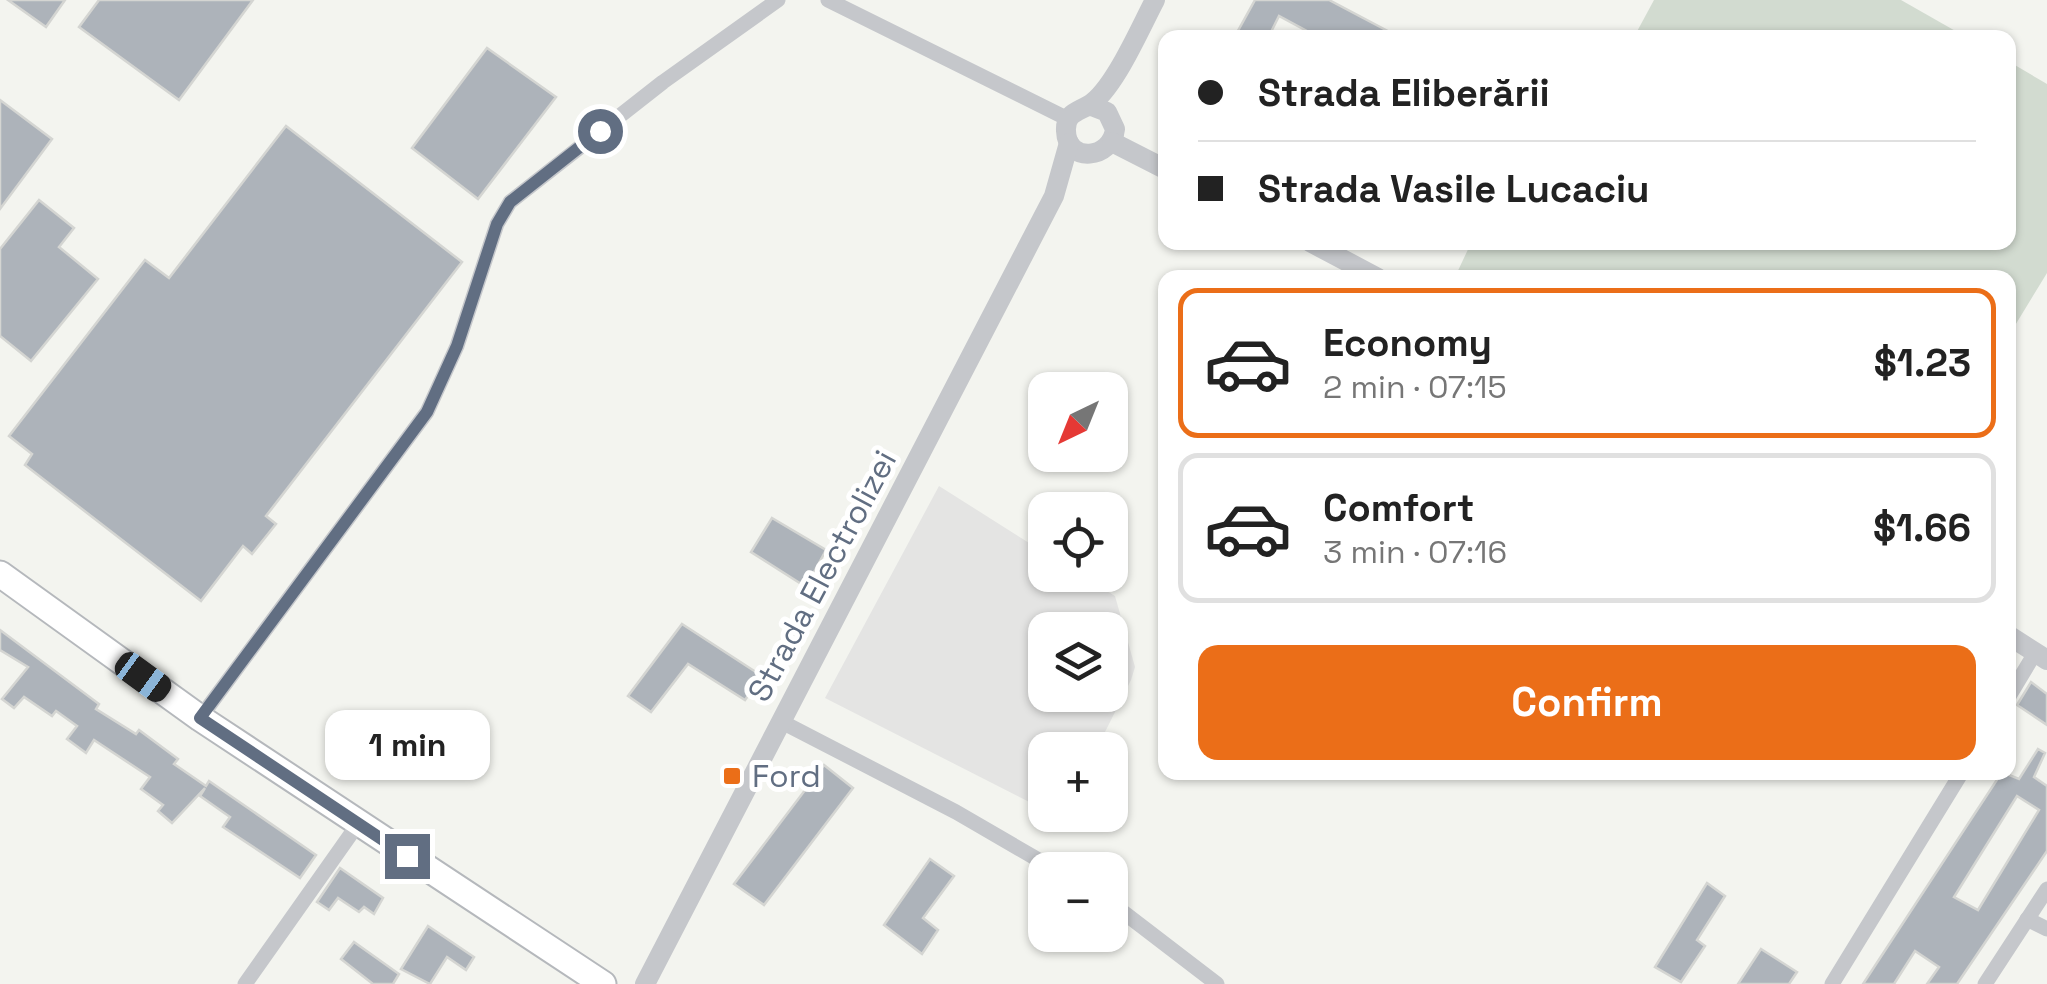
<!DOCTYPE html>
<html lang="en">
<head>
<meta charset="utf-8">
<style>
	:root { --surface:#fff; --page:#f2f2f2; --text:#222; --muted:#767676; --line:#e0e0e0; --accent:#eb6e18 }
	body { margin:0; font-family:"Space Grotesk",sans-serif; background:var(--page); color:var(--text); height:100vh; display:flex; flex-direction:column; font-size:38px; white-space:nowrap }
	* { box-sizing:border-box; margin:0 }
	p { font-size:32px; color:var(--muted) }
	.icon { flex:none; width:55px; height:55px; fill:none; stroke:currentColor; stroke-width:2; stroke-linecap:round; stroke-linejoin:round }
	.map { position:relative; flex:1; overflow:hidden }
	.panel { position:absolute; left:1158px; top:270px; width:858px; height:510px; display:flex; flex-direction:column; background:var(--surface); border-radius:20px; box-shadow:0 2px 8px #0004 }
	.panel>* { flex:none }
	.banner { position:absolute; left:1158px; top:30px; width:858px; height:220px; border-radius:20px; box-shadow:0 2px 8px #0004; display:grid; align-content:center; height:220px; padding:0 40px; background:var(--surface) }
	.needle { width:65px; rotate:223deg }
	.buttons { position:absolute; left:1028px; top:372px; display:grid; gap:20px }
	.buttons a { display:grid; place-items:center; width:100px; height:100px; border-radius:20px; background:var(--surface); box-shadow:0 2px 8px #0004; font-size:50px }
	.end { position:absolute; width:45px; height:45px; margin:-22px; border:12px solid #616e82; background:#fff; box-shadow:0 0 0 5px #fff }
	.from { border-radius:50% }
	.bubble { position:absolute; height:70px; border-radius:20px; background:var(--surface); box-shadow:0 2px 8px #0004; font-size:32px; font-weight:700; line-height:70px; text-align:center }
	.car { position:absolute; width:30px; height:60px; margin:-30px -15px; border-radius:12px; box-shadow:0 0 8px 2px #0007; background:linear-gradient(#222 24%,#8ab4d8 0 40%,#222 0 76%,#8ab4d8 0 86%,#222 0) }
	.banner b { display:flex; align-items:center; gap:35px; height:95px; font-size:38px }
	.banner b+b { border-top:2px solid var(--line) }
	.banner i { width:25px; height:25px; background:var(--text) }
	ul { padding:18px 0 0; list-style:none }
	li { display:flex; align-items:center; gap:30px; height:150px; margin:0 20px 15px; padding:0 20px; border:5px solid var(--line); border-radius:20px }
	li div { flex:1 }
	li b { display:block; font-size:38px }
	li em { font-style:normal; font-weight:700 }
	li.active { border-color:var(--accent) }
	li>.icon { width:90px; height:90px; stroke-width:1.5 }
	.primary-button { display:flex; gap:20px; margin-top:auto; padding:20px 40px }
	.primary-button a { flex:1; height:115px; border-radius:20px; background:var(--accent); color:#fff; font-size:40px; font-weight:700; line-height:115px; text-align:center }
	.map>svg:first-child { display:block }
	.built { fill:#e4e4e3; fill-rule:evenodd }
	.green { fill:#d2dbd0 }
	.building { fill:#adb3ba; stroke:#d4d5d2; stroke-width:2.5; fill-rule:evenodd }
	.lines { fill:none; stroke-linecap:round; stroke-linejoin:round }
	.primary-casing { stroke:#b5b8bc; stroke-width:29 }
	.minor { stroke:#c5c7cb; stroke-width:15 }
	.tertiary { stroke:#c5c7cb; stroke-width:20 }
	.primary { stroke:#fff; stroke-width:25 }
	.route { stroke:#616e82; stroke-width:12 }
	.poi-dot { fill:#eb6e18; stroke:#fff; stroke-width:4 }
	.labels { text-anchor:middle; stroke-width:10; stroke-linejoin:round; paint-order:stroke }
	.street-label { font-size:32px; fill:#616e82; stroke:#fff }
	.poi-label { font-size:32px; fill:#616e82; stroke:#fff; text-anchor:start }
</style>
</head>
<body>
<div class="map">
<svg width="2047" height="984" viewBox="0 0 2047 984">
	<rect width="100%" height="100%" fill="#f3f4ef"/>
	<path class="built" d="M939,486l106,67v22h36l34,21 20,71 -4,13 -35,70h-51v60l-220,-112zM1045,630h65v65h-65z"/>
	<g class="green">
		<polygon points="1654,0 1901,0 1966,37 1634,37"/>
		<polygon points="2008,61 2047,84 2047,273 2008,337 2008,278 1455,277 1471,243 2008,242"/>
	</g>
	<g class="building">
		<polygon points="8,0 65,0 46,27"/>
		<polygon points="99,0 253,0 179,100 79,27"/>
		<polygon points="1255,0 1329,0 1401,38 1320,38 1279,16 1268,38 1234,38"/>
		<polygon points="487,48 556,97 478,199 412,148"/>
		<polygon points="0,100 52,139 0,209"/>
		<polygon points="286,126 462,262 266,516 276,524 252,554 243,546 201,601 25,465 32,454 9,436 145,260 169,278"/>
		<polygon points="39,200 74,228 59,247 98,279 31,361 0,336 0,249"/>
		<polygon points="772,518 826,550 806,587 751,552"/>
		<polygon points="682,624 762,676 745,700 688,664 651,712 628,696"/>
		<polygon points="0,630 99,704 96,709 136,734 139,730 178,759 174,764 206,786 209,781 316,855 300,878 223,827 230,817 200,796 205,788 172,823 158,811 163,805 141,789 150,777 94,740 86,753 67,739 77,726 56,711 52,716 24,697 14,708 2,699 28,667 0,650"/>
		<polygon points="2031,682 2047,694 2047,725 2017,705"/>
		<path d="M2038,749l7,4 -11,24 13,9v65l-90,133h-30l12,-17 -24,-16 -21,33h-31l139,-212 17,7zM2017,796l22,14 -61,100 -24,-13z"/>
		<polygon points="824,765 853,788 764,905 734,884"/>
		<polygon points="930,859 954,876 923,918 938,930 922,954 884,925"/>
		<polygon points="340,868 383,898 374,914 364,907 359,912 338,898 329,910 317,902"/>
		<polygon points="1707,883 1725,896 1697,940 1705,946 1681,982 1655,967"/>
		<polygon points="428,926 474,957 466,970 447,957 430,984 401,969"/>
		<polygon points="354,942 399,974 393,984 373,984 341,959"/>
		<polygon points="1761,949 1797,972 1789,984 1738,984"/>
	</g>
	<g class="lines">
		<g class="primary-casing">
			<polyline id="primary" points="0,574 200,718 603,984"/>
		</g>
		<g class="minor">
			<polyline points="828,0 1068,119"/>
			<polyline points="2008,698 2035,653"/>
			<polyline points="200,718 427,412 457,346 497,224 510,202 663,82 778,0"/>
			<polyline points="780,721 956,812 1056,870"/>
			<polyline points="1110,902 1217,984"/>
			<polyline points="2027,919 2047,929"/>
			<polyline points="245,984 358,824"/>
			<polyline points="1832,984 1962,772"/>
			<polyline points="1985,984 2047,889"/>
		</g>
		<g class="tertiary">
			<path d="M1089,105l18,7 8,17c-3,30 -48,35 -49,2 -1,-18 12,-19 23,-26 25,-15 52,-79 66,-105"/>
			<polyline points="1112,142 1165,169"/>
			<polyline points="1310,242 1378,278"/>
			<polyline points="2008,635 2047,660"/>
			<polyline points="645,984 1054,196 1069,143"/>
		</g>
		<use href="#primary" class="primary"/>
	</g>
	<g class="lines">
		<polyline class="route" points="407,856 200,718 427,412 457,346 497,224 510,202 600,131"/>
	</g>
	<rect class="poi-dot" x="722" y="766" width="20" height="20" rx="5"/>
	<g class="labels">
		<g class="street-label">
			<text transform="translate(822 576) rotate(-62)" y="11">Strada Electrolizei</text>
		</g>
		<g class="poi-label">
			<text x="752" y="787">Ford</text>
		</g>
	</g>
</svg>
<div class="buttons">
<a><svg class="needle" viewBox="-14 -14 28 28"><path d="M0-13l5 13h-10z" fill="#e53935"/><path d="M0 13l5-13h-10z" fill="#767676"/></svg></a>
<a><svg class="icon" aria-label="locate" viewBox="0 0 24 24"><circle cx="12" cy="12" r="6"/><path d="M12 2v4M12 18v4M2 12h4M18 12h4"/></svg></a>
<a><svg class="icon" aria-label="layers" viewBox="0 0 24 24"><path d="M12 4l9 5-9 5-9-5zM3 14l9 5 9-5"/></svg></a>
<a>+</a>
<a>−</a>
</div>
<i class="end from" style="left:600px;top:131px"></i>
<i class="end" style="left:407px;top:856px"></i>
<div class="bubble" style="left:325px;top:710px;width:165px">1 min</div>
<i class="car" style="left:143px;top:677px;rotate:126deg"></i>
<div class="banner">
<b><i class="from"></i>Strada Eliberării</b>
<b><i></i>Strada Vasile Lucaciu</b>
</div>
<section class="panel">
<ul>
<li class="active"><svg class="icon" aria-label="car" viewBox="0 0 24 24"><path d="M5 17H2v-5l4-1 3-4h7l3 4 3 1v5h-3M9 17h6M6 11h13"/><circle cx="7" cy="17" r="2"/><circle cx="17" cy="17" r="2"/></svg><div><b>Economy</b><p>2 min · 07:15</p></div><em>$1.23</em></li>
<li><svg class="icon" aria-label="car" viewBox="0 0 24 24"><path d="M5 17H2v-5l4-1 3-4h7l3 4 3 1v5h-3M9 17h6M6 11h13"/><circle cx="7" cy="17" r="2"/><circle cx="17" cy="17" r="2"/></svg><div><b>Comfort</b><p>3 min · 07:16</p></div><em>$1.66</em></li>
</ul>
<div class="primary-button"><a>Confirm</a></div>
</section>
</div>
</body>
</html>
